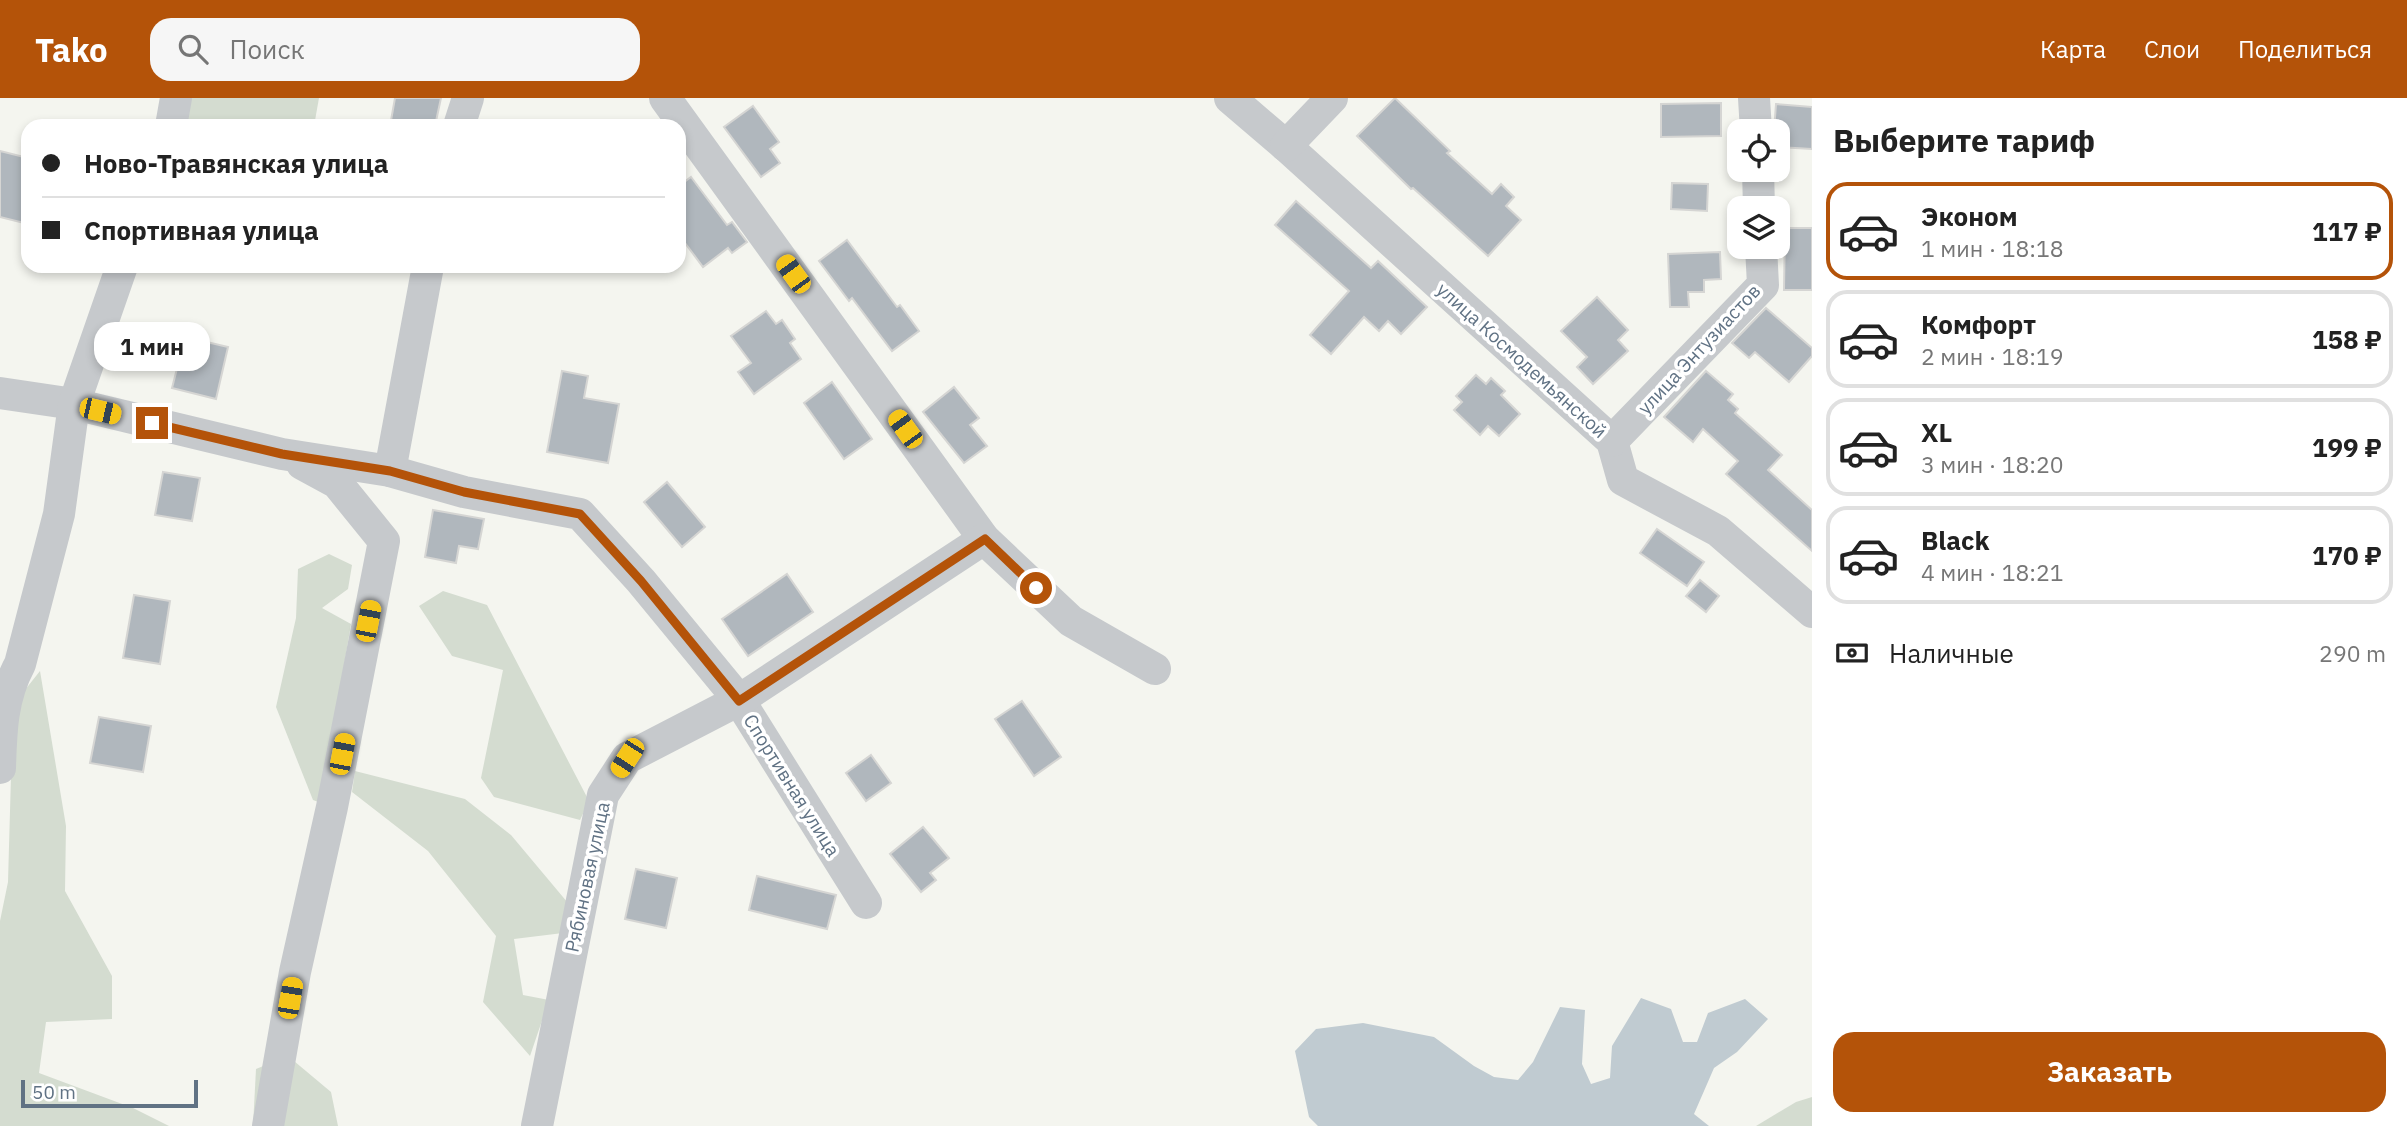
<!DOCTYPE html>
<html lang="ru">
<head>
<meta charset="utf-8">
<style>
	:root { --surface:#fff; --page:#f6f6f6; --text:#222; --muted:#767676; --line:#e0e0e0; --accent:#b45309 }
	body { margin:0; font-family:"IBM Plex Sans",sans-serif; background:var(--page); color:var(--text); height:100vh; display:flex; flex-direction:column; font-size:26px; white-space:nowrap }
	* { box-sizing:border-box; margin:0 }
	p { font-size:23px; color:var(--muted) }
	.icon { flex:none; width:38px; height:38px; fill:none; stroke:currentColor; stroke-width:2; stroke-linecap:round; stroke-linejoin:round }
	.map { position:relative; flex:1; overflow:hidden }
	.details { display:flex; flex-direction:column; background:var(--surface); width:595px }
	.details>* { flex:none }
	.hud { position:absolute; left:21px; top:21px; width:665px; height:154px; border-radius:21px; box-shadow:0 4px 10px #0003; display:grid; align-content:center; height:154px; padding:0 21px; background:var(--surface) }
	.fabs { position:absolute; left:1727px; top:21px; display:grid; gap:14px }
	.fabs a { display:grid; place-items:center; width:63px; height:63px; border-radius:14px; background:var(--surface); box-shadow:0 4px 10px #0003; font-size:35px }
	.scale { position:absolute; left:21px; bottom:18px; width:177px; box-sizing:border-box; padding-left:7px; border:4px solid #607284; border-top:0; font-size:19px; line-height:24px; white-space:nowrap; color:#607284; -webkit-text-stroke:5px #fff; paint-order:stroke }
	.end { position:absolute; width:32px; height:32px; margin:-16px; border:9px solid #b45309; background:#fff; box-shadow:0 0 0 4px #fff }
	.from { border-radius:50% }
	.bubble { position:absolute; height:49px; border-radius:21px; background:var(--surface); box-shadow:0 4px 10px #0003; font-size:23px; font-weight:800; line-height:49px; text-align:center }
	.car { position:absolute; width:21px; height:42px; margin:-21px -10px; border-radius:9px; box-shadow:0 0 5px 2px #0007; background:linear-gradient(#f5c518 24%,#345 0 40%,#f5c518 0 76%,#345 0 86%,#f5c518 0) }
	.hud b { display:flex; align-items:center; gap:24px; height:66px; font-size:26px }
	.hud b+b { border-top:2px solid var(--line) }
	.hud i { width:18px; height:18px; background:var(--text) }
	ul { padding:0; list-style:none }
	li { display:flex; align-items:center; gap:21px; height:98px; margin:0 14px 10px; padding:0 7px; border:4px solid var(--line); border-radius:21px }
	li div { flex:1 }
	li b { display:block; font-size:26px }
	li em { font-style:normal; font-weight:800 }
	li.on { border-color:var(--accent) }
	li>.icon { width:63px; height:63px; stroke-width:1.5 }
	h2 { padding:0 21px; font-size:32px; line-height:84px }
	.pay { display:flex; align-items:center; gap:18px; height:77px; padding:0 21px; font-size:26px }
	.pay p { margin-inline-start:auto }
	.action { display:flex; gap:14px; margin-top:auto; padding:14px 21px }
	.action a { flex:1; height:80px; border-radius:21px; background:var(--accent); color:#fff; font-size:28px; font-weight:800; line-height:80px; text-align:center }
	header { display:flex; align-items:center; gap:42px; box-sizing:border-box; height:98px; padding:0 35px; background:var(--accent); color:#fff }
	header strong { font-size:33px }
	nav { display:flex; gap:38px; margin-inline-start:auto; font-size:24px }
	.search { width:490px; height:63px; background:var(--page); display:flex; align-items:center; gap:18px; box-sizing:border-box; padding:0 24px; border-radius:21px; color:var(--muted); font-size:26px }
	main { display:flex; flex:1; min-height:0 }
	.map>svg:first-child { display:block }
	.green { fill:#d4dcd0 }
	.water { fill:#c0cbd1 }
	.building { fill:#b0b7bd; stroke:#d5d5d3; stroke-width:2 }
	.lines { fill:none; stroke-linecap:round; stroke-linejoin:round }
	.minor { stroke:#c6c9cc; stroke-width:32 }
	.route { stroke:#b45309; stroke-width:9 }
	.labels { text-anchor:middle; stroke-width:7; stroke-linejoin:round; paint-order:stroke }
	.street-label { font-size:19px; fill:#607284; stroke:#fff }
</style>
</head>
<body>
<header>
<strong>Tako</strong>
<div class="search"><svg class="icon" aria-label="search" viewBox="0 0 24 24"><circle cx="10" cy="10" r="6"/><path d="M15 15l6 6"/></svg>Поиск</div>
<nav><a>Карта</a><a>Слои</a><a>Поделиться</a></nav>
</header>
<main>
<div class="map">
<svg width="1812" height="1028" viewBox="0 0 1812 1028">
	<rect width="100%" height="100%" fill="#f4f5ef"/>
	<g class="green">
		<polygon points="183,0 319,0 314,28 178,28"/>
		<polygon points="329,456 352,467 348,491 322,510 351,526 321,705 313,702 276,609 296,520 298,471"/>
		<polygon points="443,493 487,507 589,703 580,722 494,699 481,680 503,572 452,558 419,508"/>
		<polygon points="40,573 66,728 65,793 112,878 112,921 46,924 39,975 133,1010 169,1028 0,1028 0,823 8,784 13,607"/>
		<polygon points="355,673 465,701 511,737 573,811 563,835 514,841 523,897 549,902 530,958 483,904 496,838 428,753 352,694"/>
		<polygon points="288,958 331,994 338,1028 253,1028 256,971"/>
		<polygon points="1812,999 1812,1028 1756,1028 1796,1004"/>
	</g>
	<polygon class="water" points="1641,900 1671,911 1683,944 1697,944 1708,915 1745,901 1768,921 1737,954 1714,970 1694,1016 1709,1028 1318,1028 1309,1019 1295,953 1316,931 1363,925 1434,939 1474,968 1494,979 1518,982 1533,964 1560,909 1585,912 1582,966 1591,986 1610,980 1612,948"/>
	<g class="building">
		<polygon points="395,0 441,0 435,28 390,28"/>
		<polygon points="1395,0 1450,53 1447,55 1492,96 1501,86 1514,99 1506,108 1521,122 1488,158 1413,90 1411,91 1357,38"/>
		<polygon points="1721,5 1721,38 1661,39 1661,6"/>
		<polygon points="1776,6 1812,9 1812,51 1778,49 1778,33 1774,33"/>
		<polygon points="753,8 779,44 770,51 780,65 761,79 724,29"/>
		<polygon points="0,53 28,60 28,126 0,119"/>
		<polygon points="691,79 727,127 732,124 747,144 732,155 728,150 703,169 679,137 679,88"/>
		<polygon points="1672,85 1708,86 1707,113 1671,111"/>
		<polygon points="1296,103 1371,170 1378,163 1427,209 1401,236 1388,223 1379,233 1364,219 1331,256 1310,237 1349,193 1275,127"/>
		<polygon points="1785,130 1812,130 1812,192 1784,192"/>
		<polygon points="847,142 897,209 900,207 919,233 892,253 852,200 849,203 819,163"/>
		<polygon points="1720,154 1721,181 1704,182 1704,194 1688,194 1689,209 1670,209 1668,156"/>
		<polygon points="1597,199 1628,232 1618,242 1628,253 1593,286 1577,269 1587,259 1561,233"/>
		<polygon points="1766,210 1812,250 1812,258 1789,284 1755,254 1749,260 1732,245"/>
		<polygon points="766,213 776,226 782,222 795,241 790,245 801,261 754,296 738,274 751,265 731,238"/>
		<polygon points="194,241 228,249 216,301 172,290 182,251 191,254"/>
		<polygon points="562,273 588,278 584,300 619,306 608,365 547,354"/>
		<polygon points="1706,273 1733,296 1728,302 1738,311 1735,315 1782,357 1768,372 1812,412 1812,453 1726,376 1738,363 1703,331 1693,344 1664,319"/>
		<polygon points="1476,277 1486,286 1491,280 1505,293 1501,297 1520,316 1499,338 1488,328 1480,337 1454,312 1462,304 1456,298"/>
		<polygon points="832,284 872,341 844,361 804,305"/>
		<polygon points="954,289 979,320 970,327 987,348 964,365 923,314"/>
		<polygon points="163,374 200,380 192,423 155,417"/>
		<polygon points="667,384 705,429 682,449 644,404"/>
		<polygon points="433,412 484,421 478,451 459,448 456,465 425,459"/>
		<polygon points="1657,431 1704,464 1687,488 1640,455"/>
		<polygon points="787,476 813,514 748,558 722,521"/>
		<polygon points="1700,482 1719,498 1706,514 1686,498"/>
		<polygon points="134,497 170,503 160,566 123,560"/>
		<polygon points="1022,603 1061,659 1034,678 995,621"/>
		<polygon points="99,619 151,628 143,674 90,665"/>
		<polygon points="871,657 891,685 866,703 846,675"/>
		<polygon points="923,729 949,760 930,775 936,782 921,794 890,756"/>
		<polygon points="636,771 677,780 666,830 625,821"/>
		<polygon points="757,778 836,797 827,831 749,812"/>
	</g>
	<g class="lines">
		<g class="minor">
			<polyline points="665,0 984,441 1071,523 1155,571"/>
			<polyline points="1230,0 1286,48 1612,343 1623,382 1718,433 1812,514"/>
			<polyline points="1754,0 1756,33"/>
			<polyline points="171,28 176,0"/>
			<polyline points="459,28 468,0"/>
			<polyline points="1286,48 1332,0"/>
			<polyline points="1758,72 1759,110"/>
			<polyline points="0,295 74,306 282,356 390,373 464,394 580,416 641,483 739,602 866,805"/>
			<polyline points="1612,343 1763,187 1761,149"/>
			<polyline points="390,373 428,168"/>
			<path d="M0,670c1,-37 2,-71 20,-104l39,-150 15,-110 48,-138"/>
			<polyline points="268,1028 295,874 332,709 384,443 337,385 302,366"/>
			<polyline points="537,1028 603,697 627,660 739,602 984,441"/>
		</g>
	</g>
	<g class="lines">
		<polyline class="route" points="152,325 282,356 390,373 464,394 580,416 641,483 739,603 985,441 1036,490"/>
	</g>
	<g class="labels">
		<g class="street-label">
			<text transform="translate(1699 251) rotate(-47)" y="7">улица Энтузиастов</text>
			<text transform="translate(1522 262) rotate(42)" y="7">улица Космодемьянской</text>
			<text transform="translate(792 687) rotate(58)" y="7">Спортивная улица</text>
			<text transform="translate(587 779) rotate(-78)" y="7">Рябиновая улица</text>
		</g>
	</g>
</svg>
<div class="fabs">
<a><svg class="icon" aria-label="locate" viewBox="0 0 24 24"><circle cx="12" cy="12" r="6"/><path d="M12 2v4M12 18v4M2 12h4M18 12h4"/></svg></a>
<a><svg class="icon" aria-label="layers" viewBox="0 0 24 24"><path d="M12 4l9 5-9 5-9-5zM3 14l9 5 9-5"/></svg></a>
</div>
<div class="scale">50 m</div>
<i class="end from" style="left:1036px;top:490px"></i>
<i class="end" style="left:152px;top:325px"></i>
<div class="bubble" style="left:94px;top:224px;width:116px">1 мин</div>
<i class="car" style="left:793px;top:176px;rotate:324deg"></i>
<i class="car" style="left:100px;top:313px;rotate:103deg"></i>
<i class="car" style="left:905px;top:331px;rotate:324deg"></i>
<i class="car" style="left:368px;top:523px;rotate:11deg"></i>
<i class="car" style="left:342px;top:656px;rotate:11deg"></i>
<i class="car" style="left:627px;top:660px;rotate:213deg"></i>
<i class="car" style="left:290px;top:900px;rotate:10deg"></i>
<div class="hud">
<b><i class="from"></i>Ново-Травянская улица</b>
<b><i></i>Спортивная улица</b>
</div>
</div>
<section class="details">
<h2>Выберите тариф</h2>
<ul>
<li class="on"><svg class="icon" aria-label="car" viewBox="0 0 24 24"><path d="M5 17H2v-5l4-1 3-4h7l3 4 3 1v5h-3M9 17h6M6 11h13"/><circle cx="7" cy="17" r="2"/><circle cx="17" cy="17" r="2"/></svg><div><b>Эконом</b><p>1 мин · 18:18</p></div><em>117 ₽</em></li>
<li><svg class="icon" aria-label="car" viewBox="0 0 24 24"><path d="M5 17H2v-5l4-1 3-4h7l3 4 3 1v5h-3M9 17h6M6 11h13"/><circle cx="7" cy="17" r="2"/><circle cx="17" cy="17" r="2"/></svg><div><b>Комфорт</b><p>2 мин · 18:19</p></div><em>158 ₽</em></li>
<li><svg class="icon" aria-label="car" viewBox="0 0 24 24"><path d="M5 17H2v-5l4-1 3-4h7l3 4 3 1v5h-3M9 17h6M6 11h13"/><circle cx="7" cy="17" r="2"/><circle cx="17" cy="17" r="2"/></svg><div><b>XL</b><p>3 мин · 18:20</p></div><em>199 ₽</em></li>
<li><svg class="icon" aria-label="car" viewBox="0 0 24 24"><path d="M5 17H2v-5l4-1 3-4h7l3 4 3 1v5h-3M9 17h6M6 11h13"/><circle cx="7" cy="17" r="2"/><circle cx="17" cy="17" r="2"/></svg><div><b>Black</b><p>4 мин · 18:21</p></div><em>170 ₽</em></li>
</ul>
<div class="pay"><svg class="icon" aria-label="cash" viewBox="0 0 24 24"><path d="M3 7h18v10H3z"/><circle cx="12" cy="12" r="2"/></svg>Наличные<p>290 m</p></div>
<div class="action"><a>Заказать</a></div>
</section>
</main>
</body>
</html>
